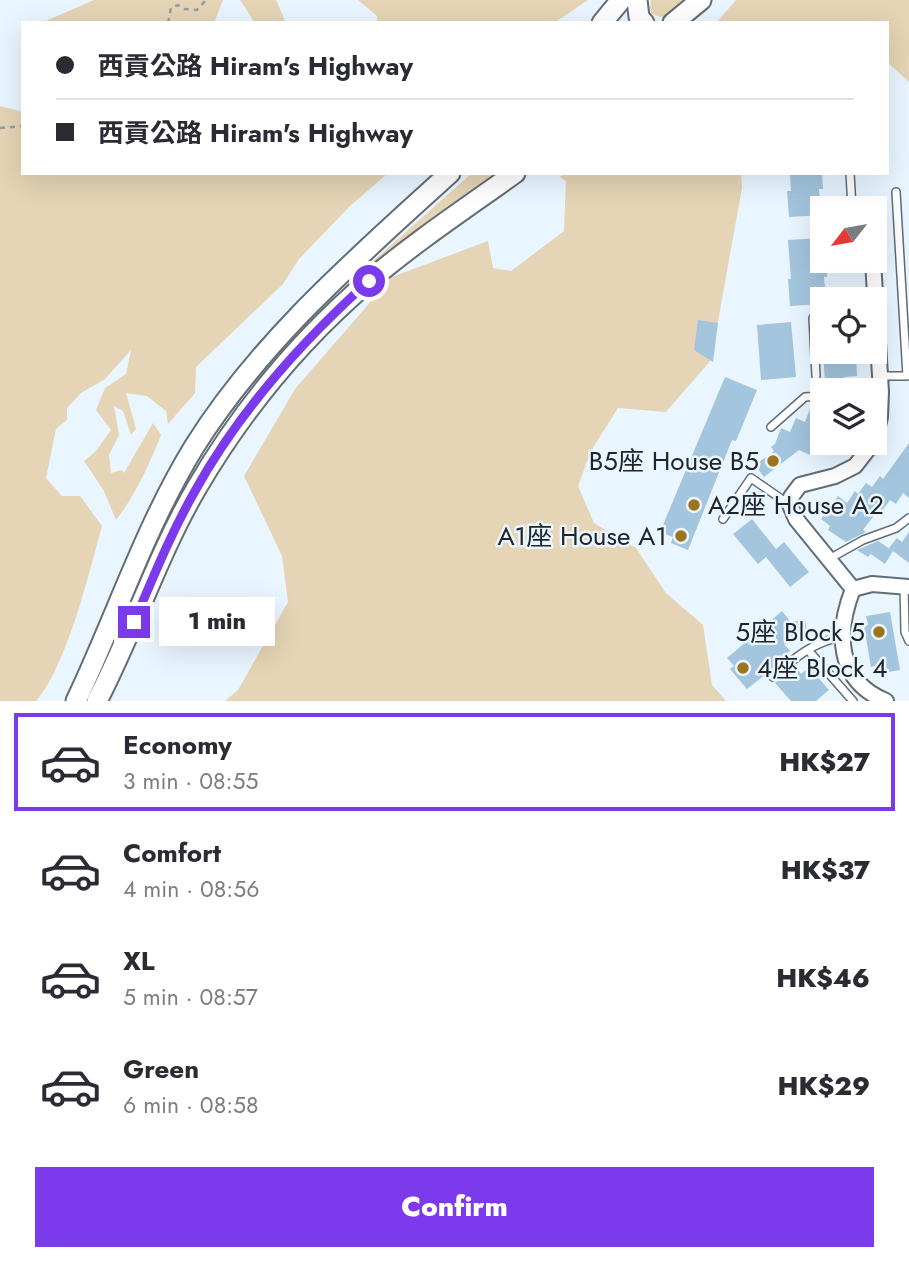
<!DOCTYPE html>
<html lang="en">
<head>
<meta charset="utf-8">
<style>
	:root { --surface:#fff; --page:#f2f2f3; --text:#2b2b33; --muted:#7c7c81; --line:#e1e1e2; --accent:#7c3aed }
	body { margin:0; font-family:Jost,"Noto Sans TC",sans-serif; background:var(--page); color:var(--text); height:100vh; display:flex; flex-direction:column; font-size:26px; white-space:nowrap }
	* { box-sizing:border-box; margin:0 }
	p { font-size:23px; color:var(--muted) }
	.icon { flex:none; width:38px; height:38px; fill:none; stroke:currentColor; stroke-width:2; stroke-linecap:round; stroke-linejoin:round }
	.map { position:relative; height:701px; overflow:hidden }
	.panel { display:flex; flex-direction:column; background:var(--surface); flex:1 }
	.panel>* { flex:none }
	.hud { position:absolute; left:21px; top:21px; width:868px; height:154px; border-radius:0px; box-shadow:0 7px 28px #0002; display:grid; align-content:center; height:154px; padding:0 35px; background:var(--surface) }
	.needle { width:46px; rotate:239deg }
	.buttons { position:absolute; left:810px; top:196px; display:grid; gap:14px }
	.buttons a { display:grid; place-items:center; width:77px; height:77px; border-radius:0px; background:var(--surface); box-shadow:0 7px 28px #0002; font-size:35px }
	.end { position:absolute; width:32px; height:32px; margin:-16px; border:9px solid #7c3aed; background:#fff; box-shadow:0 0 0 4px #fff }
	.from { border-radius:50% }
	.bubble { position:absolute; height:49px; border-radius:0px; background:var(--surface); box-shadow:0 7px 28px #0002; font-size:23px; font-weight:800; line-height:49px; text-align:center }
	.hud b { display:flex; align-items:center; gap:24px; height:66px; font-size:26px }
	.hud b+b { border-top:2px solid var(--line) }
	.hud i { width:18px; height:18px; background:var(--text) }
	ul { padding:12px 0 0; list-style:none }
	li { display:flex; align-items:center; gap:21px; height:98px; margin:0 14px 10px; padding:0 21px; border:4px solid transparent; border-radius:0px }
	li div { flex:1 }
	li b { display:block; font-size:26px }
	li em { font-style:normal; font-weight:800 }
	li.selected { border-color:var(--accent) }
	li>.icon { width:63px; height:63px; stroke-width:1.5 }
	.action { display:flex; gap:14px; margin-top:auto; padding:14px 35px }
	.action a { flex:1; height:80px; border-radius:0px; background:var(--accent); color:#fff; font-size:28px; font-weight:800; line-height:80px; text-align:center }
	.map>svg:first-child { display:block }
	.green { fill:#e5d4b5 }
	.building { fill:#a3c5dd }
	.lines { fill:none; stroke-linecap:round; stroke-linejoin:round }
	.service-casing { stroke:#626d76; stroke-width:10 }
	.minor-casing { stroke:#626d76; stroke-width:18 }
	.secondary-casing { stroke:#626d76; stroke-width:23 }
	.path { stroke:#949ea5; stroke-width:2.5; stroke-dasharray:5 5; stroke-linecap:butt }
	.service { stroke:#fff; stroke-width:7 }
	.minor { stroke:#fff; stroke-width:14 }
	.secondary { stroke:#fff; stroke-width:19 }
	.route { stroke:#7c3aed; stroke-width:9 }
	.poi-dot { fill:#9b7420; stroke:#e9f6ff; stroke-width:2.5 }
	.labels { text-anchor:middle; stroke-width:5; stroke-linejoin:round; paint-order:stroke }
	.poi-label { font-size:26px; fill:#202529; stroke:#e9f6ff; text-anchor:end }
</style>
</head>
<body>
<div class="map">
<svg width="909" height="701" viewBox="0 0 909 701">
	<rect width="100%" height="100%" fill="#e9f6ff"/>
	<g class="green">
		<polygon points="94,0 223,0 214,23 41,23"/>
		<polygon points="240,0 276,0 286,23 255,23"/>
		<polygon points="358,0 588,0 554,23 377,23 377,16"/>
		<polygon points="651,0 684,0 670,16 664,18 652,14 650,9"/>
		<polygon points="736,0 909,0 909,82 887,62 887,23 716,23"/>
		<path d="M0,106l23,6v61h365l-39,34 -50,52 -16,25 -87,83 -1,26 -27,31 -2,-13 -19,-15 -21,-3 10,36 -5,6 -8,-24 -9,-5 5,29 -10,20 2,18 11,-3 2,3 29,-50 8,12c-12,30 -25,59 -45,85l-12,-29 -20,-30 12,-10 15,-21 -15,-20 9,-22 21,-14 5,-24 -26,29 -24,14 -14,15v12l-11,9 -10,49 16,18h18l22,30c-13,47 -35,140 -66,175h-36z"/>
		<polygon points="472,173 499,173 347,289 345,286"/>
		<polygon points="565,173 741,173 742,188 711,360 666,412 618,408 591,451 578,486 594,523 636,548 666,593 703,625 712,685 726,701 225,701 238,690 288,602 282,556 244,476 295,389 392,277 488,241 493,268 511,271 564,231 566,181 560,177"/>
	</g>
	<g class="building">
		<polygon points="790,173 822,173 823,189 819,189 821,215 789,217 787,191 791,191"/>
		<polygon points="822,238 822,261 826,261 827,277 824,277 826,299 822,299 822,304 790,306 788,279 791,279 788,240"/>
		<polygon points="698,320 718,323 713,362 694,350"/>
		<polygon points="791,322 796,377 761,380 757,325"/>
		<polygon points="823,352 856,352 857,376 844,377 844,381 825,382"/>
		<polygon points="725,377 757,390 736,441 732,440 688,550 671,543 673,537 660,532"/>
		<polygon points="810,409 822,413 822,444 815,441 810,455 799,450 764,477 755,465 774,451 771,447 775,444 781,428 790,432 796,418 805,422"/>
		<polygon points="909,443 909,498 903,493 896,504 890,500 882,511 879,509 863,530 866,532 846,542 828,530 830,526 821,519 838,496 847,503 855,491 858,494 866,483 872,487 880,476 883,479"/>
		<polygon points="752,519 776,549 784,542 809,572 790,587 766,557 758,564 733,534"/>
		<polygon points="909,532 909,563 889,548 897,538 902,542"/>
		<polygon points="878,541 893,551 885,564 871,554 868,557 857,550"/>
		<polygon points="782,611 791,622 805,619 808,639 784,644 790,651 785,655 787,657 747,689 730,669 734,666 727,658"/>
		<polygon points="890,612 900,670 877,674 875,666 871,667 864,626 868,625 866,616"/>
		<polygon points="795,666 801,674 809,667 829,690 816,701 791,701 775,683"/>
	</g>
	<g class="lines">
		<g class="service-casing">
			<g id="service">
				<polyline points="850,173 852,208"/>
				<polyline points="816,376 813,318 822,317"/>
				<polyline points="880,376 907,376 896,192"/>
				<polyline points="771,427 805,397 822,396"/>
				<polyline points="723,519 751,478 790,505"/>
				<polyline points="829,559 863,540 896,528 909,518"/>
				<polyline points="904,586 905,632 909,641"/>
				<polyline points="808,650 853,701"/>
				<path d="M773,677c20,-18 41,-36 69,-40"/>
			</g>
		</g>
		<g class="minor-casing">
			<g id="minor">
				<polyline points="873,261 881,392 880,417 875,439"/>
				<polyline points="853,589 796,519 790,505 791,497 800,485 835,476 855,466 873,443"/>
				<path d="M853,589c-17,43 -17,92 33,112"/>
				<polyline points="853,589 872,584 909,587"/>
			</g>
		</g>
		<g class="secondary-casing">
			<g id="secondary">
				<polyline points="637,0 639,17 644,23"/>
				<polyline points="602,23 621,0"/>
				<polyline points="673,23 701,0"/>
				<path d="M76,701c40,-84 69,-174 118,-254 67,-107 164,-190 256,-274"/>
				<path d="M97,701c36,-69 60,-145 99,-212 46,-79 104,-149 173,-208 46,-39 97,-73 146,-108"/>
			</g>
		</g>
		<g class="path">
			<polyline points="168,23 171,8 178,5 184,9 197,10 206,0"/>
			<polyline points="0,128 23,126"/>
		</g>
		<use href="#service" class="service"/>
		<use href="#minor" class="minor"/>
		<use href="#secondary" class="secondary"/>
	</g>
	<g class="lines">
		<path class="route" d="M134,622c19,-44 37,-89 61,-131 45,-81 106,-149 174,-210"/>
	</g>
	<g class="poi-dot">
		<circle cx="773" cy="461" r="7"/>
		<circle cx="694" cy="505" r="7"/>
		<circle cx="681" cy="536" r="7"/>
		<circle cx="879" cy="632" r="7"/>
		<circle cx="743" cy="668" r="7"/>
	</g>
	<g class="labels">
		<g class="poi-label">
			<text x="759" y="470">B5座 House B5</text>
			<text x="708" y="514" text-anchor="start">A2座 House A2</text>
			<text x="667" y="545">A1座 House A1</text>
			<text x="865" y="641">5座 Block 5</text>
			<text x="757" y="677" text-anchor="start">4座 Block 4</text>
		</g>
	</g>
</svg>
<div class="buttons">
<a><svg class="needle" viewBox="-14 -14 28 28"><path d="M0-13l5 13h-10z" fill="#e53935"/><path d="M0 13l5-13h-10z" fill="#7c7c81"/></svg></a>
<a><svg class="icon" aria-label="locate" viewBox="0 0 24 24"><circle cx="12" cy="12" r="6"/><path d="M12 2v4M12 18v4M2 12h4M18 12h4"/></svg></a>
<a><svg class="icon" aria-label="layers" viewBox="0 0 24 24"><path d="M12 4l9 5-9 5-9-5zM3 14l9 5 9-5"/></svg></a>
</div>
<i class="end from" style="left:369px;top:281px"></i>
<i class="end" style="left:134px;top:622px"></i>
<div class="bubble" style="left:159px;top:597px;width:116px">1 min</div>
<div class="hud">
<b><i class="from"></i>西貢公路 Hiram's Highway</b>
<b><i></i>西貢公路 Hiram's Highway</b>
</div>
</div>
<section class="panel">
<ul>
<li class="selected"><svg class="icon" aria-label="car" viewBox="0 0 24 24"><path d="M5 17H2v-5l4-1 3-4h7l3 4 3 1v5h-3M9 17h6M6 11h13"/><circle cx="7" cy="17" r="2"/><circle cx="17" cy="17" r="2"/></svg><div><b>Economy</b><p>3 min · 08:55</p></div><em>HK$27</em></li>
<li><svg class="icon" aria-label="car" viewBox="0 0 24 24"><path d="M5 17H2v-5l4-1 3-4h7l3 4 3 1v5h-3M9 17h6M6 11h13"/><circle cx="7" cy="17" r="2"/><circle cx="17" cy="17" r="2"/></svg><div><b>Comfort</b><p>4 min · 08:56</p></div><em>HK$37</em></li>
<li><svg class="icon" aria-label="car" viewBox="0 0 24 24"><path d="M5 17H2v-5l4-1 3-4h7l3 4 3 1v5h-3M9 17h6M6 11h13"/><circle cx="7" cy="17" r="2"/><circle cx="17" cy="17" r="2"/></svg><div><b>XL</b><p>5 min · 08:57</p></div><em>HK$46</em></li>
<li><svg class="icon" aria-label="car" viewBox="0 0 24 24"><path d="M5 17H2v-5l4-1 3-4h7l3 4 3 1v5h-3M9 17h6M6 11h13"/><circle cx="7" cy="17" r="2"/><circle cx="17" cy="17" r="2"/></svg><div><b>Green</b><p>6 min · 08:58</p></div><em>HK$29</em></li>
</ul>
<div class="action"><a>Confirm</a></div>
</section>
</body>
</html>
